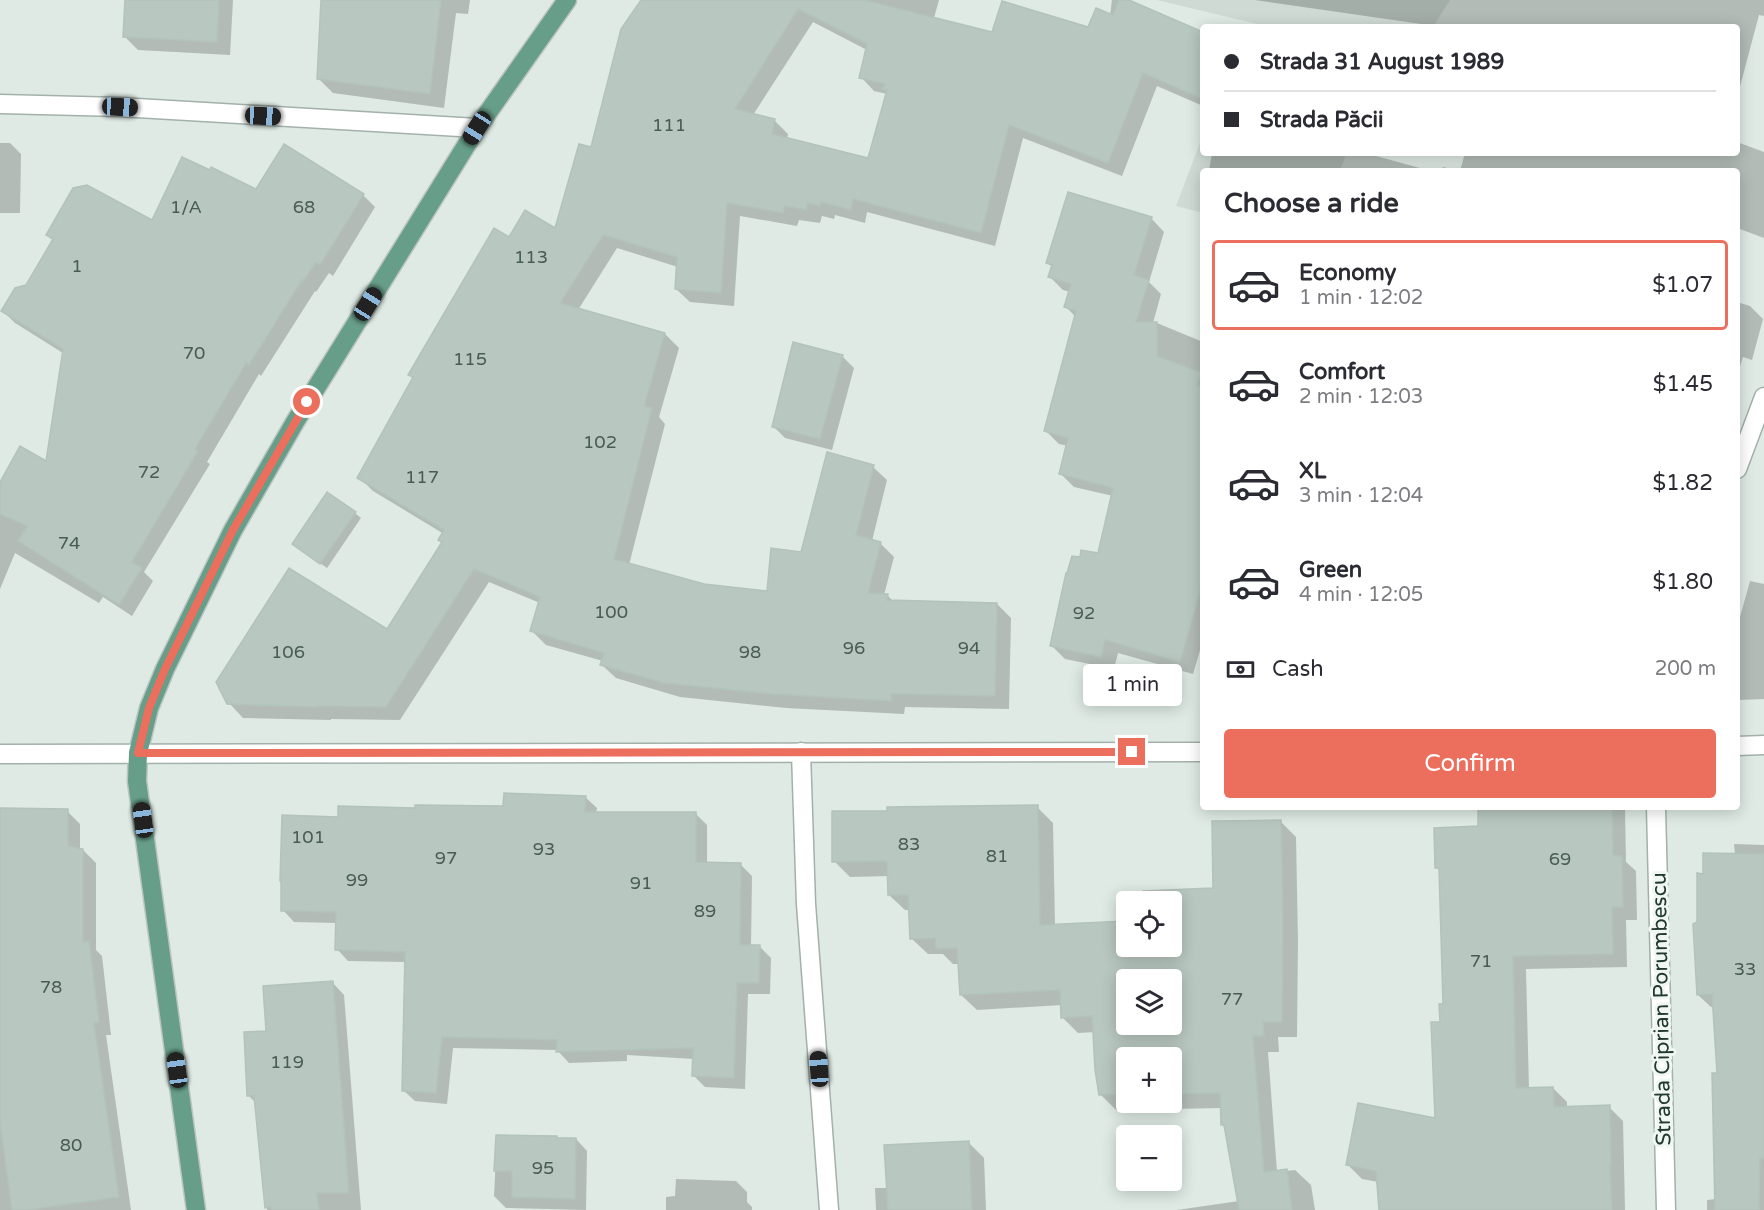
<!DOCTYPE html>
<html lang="en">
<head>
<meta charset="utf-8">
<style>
	:root { --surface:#fff; --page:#f2f2f3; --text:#2b2b33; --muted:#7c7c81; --line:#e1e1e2; --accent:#ec6e5c }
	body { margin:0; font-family:"Varela Round",sans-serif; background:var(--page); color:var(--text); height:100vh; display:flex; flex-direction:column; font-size:22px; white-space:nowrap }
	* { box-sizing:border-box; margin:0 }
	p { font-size:20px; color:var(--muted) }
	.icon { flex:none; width:33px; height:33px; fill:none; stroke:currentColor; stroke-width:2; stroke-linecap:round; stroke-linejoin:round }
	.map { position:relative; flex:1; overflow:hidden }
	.sheet { position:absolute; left:1200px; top:168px; width:540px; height:642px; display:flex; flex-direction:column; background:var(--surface); border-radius:6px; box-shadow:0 3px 15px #0003 }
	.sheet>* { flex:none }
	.top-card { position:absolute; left:1200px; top:24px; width:540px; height:132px; border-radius:6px; box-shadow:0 3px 15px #0003; display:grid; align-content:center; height:132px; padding:0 24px; background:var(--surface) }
	.tools { position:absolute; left:1116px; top:891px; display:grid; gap:12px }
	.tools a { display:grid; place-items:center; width:66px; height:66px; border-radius:6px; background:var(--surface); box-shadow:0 3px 15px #0003; font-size:30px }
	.end { position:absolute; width:27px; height:27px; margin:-14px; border:8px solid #ec6e5c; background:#fff; box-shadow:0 0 0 3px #fff }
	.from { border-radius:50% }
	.bubble { position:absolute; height:42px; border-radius:6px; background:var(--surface); box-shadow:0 3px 15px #0003; font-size:20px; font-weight:600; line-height:42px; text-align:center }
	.car { position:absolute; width:18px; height:36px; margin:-18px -9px; border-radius:8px; box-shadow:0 0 4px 2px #0007; background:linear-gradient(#222 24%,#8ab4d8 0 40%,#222 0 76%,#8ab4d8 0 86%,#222 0) }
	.top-card b { display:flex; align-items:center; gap:21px; height:57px; font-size:22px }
	.top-card b+b { border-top:2px solid var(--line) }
	.top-card i { width:15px; height:15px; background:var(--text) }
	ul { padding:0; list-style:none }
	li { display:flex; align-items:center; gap:18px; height:90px; margin:0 12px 9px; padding:0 12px; border:3px solid transparent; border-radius:6px }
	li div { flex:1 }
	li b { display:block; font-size:22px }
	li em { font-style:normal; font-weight:600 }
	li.selected { border-color:var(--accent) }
	li>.icon { width:54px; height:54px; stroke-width:1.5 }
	h2 { padding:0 24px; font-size:27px; line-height:72px }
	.pay { display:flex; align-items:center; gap:15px; height:66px; padding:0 24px; font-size:22px }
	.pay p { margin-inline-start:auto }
	.button { display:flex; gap:12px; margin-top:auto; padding:12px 24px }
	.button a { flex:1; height:69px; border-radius:6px; background:var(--accent); color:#fff; font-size:24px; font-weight:600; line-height:69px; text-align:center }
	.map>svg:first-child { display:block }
	.built { fill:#cedad3 }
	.shadow { fill:#0003; fill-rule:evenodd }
	.building { fill:#b8c7c0; stroke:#b2c3ba; stroke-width:1.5; fill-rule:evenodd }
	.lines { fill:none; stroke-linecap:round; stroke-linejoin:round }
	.minor-casing { stroke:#a2b1aa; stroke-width:21 }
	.major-casing { stroke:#bcc4c1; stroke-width:21 }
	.minor { stroke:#fff; stroke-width:18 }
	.major { stroke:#669e89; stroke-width:18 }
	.route { stroke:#ec6e5c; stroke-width:8 }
	.labels { text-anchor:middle; stroke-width:6; stroke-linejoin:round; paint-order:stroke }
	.number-label { font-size:18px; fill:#475c54 }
	.street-label { font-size:21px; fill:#213930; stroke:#f0f7f2 }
</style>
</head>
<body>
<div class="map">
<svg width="1764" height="1210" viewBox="0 0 1764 1210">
	<rect width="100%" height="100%" fill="#dfeae4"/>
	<g class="built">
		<polygon points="1157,0 1450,0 1433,27 1257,27 1257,24"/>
		<polygon points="1203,135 1203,153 1348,153 1345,157 1340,171 1203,171 1203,213 1176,206"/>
	</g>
	<g class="shadow">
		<polygon points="126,0 233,0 230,55 138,50 124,36"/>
		<polygon points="322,0 470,0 468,14 456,13 444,108 333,93 318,78"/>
		<path d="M642,0h297l-5,18 59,16 96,-5 21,-13 2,-16h13l78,34v72l-46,-20 -35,90 -99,-38 -28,108 -128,-34 -2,11 -30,-8 -1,4 -12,-3 -2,7 -21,-3 -2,6 -57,-10 -6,90 -44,-4 -14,-13 2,-22 -61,-19 -39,62 87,24 14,14 -20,69 6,7 -36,141 75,21 64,7 105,-126 14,13 -15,61 8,2 14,14 -10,38h3l7,7 103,2 14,14 -2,91 -104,-2 -1,7 -118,-6 -106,-11 -64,-19 -14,-13 1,-4 -57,-16 -14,-14 8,-28 -51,-21 -89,138 -69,-1v1l-88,-2 -14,-15 158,-72 56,-88 1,-9 -71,-43 -14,-14 55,-99 -4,-4 100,-135 46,-8 36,-82zM813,22l54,28 -6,27 13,14 13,3 -18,66 -82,-21 1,-5 -14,-14 -21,-5z"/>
		<polygon points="1255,0 1764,0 1764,16 1759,15 1737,98 1737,27 1442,27"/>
		<polygon points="1737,142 1764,152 1764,238 1737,228 1737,171 1441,171 1443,167 1460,171 1465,153 1737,153"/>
		<polygon points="0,143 10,143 21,154 20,213 0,213"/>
		<polygon points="1212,153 1353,153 1376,156 1431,171 1209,171"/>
		<polygon points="257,191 363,195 375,207 333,276 329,273 316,292 315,291 261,376 259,374 207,462 210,464 144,572 153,581 132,616 103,597 99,603 15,553 0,589 0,485 47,463 63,353 15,323 3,311 27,286 54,240 48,234 153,222"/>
		<polygon points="1151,218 1164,232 1149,282 1161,294 1153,323 1157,323 1203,342 1203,648 1201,647 1193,674 1118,653 1114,669 1065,659 1052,646 1081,559 1099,555 1113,496 1074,487 1060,473 1068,446 1059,444 1046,431 1076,317 1065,306 1070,292 1063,290 1049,276 1052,267 1048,263"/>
		<polygon points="1737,302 1750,306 1763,319 1752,360 1743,357 1737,376"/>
		<polygon points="842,356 854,368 832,450 785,438 773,426"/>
		<polygon points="355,513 361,518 327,568 300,549"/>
		<polygon points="1750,581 1764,584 1764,699 1739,700 1737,698 1737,617 1740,617"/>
		<polygon points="585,797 597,808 596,813 695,813 707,825 707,863 740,864 752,876 751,946 759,946 771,958 770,994 748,994 745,1089 705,1087 694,1076 694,1059 627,1055 627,1061 569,1063 557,1050 453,1048 447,1104 415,1101 403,1090 406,962 348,961 337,949 337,923 294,922 283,910 339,818 416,810 504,807"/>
		<path d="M1037,807l16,16 2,103 71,-3v23h46v-44l42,-12 66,-69 16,16 2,104 -1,96h-19l1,15h-11l9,120 18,-2 16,15 4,25h-138l62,-9 -13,-73 -4,-4v-16l-106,2 -16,-16 -5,-62 -17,1 -16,-16v-12l-85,5 -16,-15 -2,-31h-6l-10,-10h-15l-16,-15 -2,-29h-5l-16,-15v-19l-39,1 -16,-16 54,-49zM1126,980h46v44h-46zM1126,1058h46v44h-46z"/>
		<polygon points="1480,807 1625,808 1626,862 1636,871 1637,920 1626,920 1627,967 1526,969 1529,1089 1553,1088 1567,1102 1567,1108 1609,1107 1623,1121 1625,1210 1381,1210 1378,1182 1362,1179 1348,1165 1436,1120 1442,1024 1445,1006 1441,872 1437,868 1480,827"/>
		<polygon points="0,810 67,811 80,824 80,850 83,850 96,863 96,950 102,956 111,1035 106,1035 131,1210 0,1210"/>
		<polygon points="1734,844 1764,845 1764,1210 1707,1210 1707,1200 1716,1199 1719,1075 1714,1007 1711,1007 1698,995 1699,923 1705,875 1735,855"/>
		<polygon points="332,982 344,995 361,1210 267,1210 256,1103 249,1096 268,1032"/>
		<polygon points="497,1136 556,1137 558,1139 576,1139 587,1151 586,1210 506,1208 494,1196"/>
		<polygon points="968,1142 984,1158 986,1210 876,1210 875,1188 888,1188"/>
		<polygon points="676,1179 736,1181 747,1192 747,1202 752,1207 752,1210 666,1210 666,1197 675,1196"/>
	</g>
	<g class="building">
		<polygon points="125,0 219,0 217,42 123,37"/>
		<polygon points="321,0 441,0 430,94 317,79"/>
		<path d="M641,0h223l128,32 10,-31 86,26 8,-19 17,7 6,-15h10l74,32v67l-60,-26 -35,90 -99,-38 -28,108 -128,-34 -2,11 -30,-8 -1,4 -12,-3 -2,7 -21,-4 -2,7 -56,-10 -6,90 -46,-4 2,-32 -74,-22 -43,68 105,30 -21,73 8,2 -38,151 90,25 63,7 4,-43 30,4 26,-100 47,13 -18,70 25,7 -13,51 20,1 -1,6 110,3 -2,93 -104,-2v7l-120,-7 -107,-11 -64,-18 4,-12 -74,-22 10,-34 -66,-28 -88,138 -68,-1v1l-91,-3 -11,-22 73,-114 98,61 55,-87 -4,-2 6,-10 -87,-52 56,-101 -5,-2 86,-147 15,9 16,-27 30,18 24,-84 12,3 30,-118zM798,9l69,35 -8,34 26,6 -2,5 4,1 -19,68 -96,-24 3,-15 -40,-10z"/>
		<polygon points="284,144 364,194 320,265 316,262 303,281 302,280 249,365 246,363 195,449 198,451 132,562 142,568 119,605 18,541 27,526 0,514 0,482 20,446 46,461 63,349 1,311 15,288 26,285 53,239 46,235 73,188 87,185 152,220 182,157 210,170 211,167 256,189"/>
		<polygon points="1068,192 1152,217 1134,275 1149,280 1136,322 1157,322 1157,356 1202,373 1197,385 1203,387 1203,581 1180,662 1105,640 1101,657 1050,646 1066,573 1067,573 1072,556 1080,557 1081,550 1098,553 1113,488 1059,474 1068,438 1044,431 1076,311 1064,307 1071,284 1048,277 1052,265 1046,263"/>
		<polygon points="793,342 843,355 820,439 772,427"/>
		<polygon points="327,492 356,512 320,564 292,544"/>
		<polygon points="504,793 586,796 585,812 696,812 696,862 741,863 740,945 760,945 759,983 737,983 734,1078 692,1076 693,1048 556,1052 557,1040 442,1037 436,1093 402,1091 405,952 335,950 336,912 281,911 281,881 280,881 282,815 338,817 338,806 415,808 415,805 503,806"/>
		<path d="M1038,805l2,120 86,-4v25h46v-44h-29v-11l70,-3 -1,-67 69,-1 2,105 -1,97h-19l1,14h-11l11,136 23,-3 5,41h-53l-15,-85h-3l-1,-32 -48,1v-36h-46v36l-27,1 -4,-25 -3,-54 -31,2 -1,-28 -100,5 -3,-47 -21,1 -1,-11 -25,1 -2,-44h-20l-1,-34 -55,1v-51h55v-4zM1126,980h46v44h-46z"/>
		<polygon points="1478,807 1612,807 1613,855 1622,856 1623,907 1612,907 1613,954 1513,956 1516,1088 1553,1087 1554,1107 1610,1105 1611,1166 1610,1166 1612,1210 1379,1210 1376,1171 1346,1165 1358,1103 1435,1118 1431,1022 1440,1022 1439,1004 1443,1004 1439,868 1435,868 1434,828 1478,826"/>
		<polygon points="0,808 68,809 68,846 83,849 83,942 89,941 99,1022 94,1023 119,1197 27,1210 12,1210 0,1123"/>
		<polygon points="1703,853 1764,854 1764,1158 1760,1158 1759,1210 1715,1210 1712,1073 1717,1073 1712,994 1697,995 1693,924 1697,922 1697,873 1703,874"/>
		<polygon points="333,981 349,1193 317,1193 319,1210 271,1210 271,1207 265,1208 254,1096 247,1096 244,1032 266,1031 263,986"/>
		<polygon points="496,1135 557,1136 557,1138 576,1138 575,1199 512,1197 512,1171 494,1171"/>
		<polygon points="969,1141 972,1210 888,1210 884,1145"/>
	</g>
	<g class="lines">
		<g class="minor-casing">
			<g id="minor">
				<polyline points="0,104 120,107 477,128"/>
				<polyline points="1737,469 1764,397"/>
				<polyline points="1737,746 1764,745"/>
				<polyline points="801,752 806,904 829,1210"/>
				<polyline points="0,754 1203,752"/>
				<polyline points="1656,807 1666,1210"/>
			</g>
		</g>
		<g class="major-casing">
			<polyline id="major" points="196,1210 137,781 138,753 149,708 165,669 233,530 295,422 477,128 567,0"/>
		</g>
		<use href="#minor" class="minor"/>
		<use href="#major" class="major"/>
	</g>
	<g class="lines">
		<polyline class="route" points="307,402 233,530 165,669 149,708 138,753 1132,752"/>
	</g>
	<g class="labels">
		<g class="number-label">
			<text x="669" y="131">111</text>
			<text x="186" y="213">1/A</text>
			<text x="304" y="213">68</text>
			<text x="531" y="263">113</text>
			<text x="77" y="272">1</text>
			<text x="194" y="359">70</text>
			<text x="470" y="365">115</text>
			<text x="600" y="448">102</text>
			<text x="149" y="478">72</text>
			<text x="422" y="483">117</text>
			<text x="69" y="549">74</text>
			<text x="611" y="618">100</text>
			<text x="1084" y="619">92</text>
			<text x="854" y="654">96</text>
			<text x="969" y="654">94</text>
			<text x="288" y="658">106</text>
			<text x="750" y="658">98</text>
			<text x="308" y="843">101</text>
			<text x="909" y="850">83</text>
			<text x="544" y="855">93</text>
			<text x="997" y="862">81</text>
			<text x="446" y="864">97</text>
			<text x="1560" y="865">69</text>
			<text x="357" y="886">99</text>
			<text x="641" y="889">91</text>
			<text x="705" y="917">89</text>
			<text x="1481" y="967">71</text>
			<text x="1745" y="975">33</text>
			<text x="51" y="993">78</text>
			<text x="1232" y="1005">77</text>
			<text x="287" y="1068">119</text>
			<text x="71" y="1151">80</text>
			<text x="543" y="1174">95</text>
		</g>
		<g class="street-label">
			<text transform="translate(1661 1009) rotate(-91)" y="7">Strada Ciprian Porumbescu</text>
		</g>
	</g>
</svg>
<div class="tools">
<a><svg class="icon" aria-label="locate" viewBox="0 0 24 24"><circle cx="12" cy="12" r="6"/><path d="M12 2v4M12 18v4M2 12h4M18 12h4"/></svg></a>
<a><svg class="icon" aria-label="layers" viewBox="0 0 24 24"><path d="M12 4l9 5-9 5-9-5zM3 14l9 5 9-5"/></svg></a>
<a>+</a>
<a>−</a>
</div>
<i class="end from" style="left:307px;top:402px"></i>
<i class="end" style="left:1132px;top:752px"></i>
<div class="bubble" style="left:1083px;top:664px;width:99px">1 min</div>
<i class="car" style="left:120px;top:107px;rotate:93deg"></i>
<i class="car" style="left:263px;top:116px;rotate:93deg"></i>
<i class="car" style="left:477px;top:128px;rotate:212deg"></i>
<i class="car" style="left:368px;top:304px;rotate:32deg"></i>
<i class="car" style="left:143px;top:820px;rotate:352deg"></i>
<i class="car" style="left:819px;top:1069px;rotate:356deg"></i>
<i class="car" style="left:177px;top:1070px;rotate:352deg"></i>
<div class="top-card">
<b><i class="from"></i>Strada 31 August 1989</b>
<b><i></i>Strada Păcii</b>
</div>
<section class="sheet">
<h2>Choose a ride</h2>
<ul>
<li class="selected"><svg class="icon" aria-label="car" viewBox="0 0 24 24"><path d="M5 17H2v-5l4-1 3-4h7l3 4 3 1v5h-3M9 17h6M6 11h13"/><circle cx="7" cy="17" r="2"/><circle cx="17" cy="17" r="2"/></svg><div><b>Economy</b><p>1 min · 12:02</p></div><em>$1.07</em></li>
<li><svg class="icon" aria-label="car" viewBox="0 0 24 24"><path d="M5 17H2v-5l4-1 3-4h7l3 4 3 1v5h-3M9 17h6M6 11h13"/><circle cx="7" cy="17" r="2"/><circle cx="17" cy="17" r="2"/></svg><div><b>Comfort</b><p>2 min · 12:03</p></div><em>$1.45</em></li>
<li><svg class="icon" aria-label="car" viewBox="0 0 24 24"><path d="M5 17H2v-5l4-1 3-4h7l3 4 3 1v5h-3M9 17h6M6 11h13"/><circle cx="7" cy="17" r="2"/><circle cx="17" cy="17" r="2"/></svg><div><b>XL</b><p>3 min · 12:04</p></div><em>$1.82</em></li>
<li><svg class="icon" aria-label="car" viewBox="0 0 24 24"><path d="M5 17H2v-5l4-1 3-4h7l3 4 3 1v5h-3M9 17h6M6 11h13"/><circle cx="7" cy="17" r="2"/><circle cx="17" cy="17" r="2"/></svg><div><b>Green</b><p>4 min · 12:05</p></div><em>$1.80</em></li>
</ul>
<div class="pay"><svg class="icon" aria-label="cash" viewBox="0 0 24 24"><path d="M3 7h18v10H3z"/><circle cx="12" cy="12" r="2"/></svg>Cash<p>200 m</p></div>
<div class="button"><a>Confirm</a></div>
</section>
</div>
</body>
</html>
